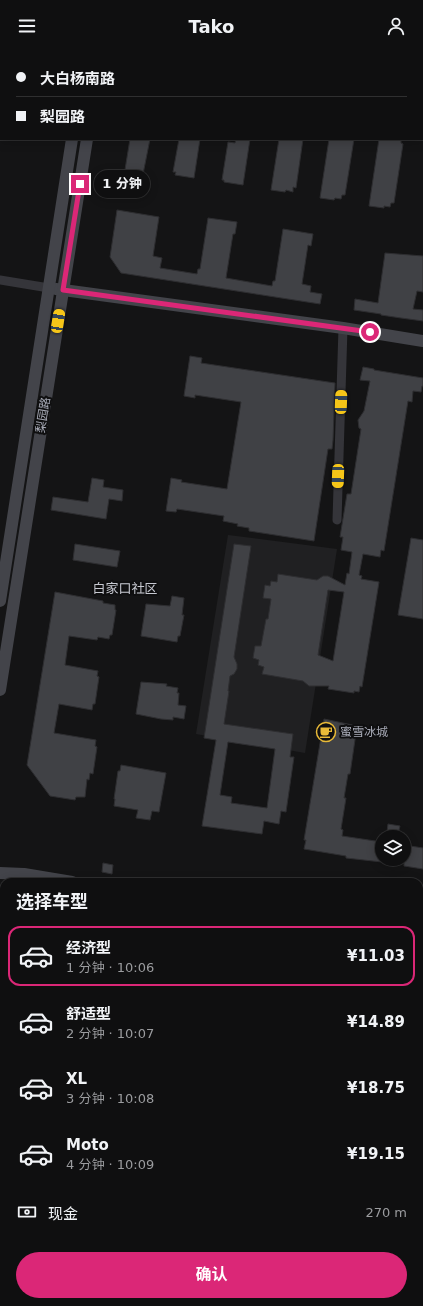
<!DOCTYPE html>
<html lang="zh">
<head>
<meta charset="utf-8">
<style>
	:root { --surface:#0f0f10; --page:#1d1d1e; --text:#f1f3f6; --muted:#9b9c9f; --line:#2f2f30; --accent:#db2777 }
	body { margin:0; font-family:"DejaVu Sans","Noto Sans SC",sans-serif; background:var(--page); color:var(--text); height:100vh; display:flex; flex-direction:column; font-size:15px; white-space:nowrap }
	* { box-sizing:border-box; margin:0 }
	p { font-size:13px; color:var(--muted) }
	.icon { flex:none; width:22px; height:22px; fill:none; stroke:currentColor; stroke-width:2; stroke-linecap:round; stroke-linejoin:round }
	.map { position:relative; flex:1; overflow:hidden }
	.panel { position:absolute; left:0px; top:826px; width:423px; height:428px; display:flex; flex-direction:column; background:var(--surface); border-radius:12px 12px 0 0; box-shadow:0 2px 10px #0003,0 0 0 1px var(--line) }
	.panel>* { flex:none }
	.hud { position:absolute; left:0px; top:0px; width:423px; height:88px; box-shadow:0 2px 10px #0003,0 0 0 1px var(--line); display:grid; align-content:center; height:88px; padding:0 16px; background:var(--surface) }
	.buttons { position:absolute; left:375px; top:778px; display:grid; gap:8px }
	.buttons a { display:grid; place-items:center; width:36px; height:36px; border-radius:50%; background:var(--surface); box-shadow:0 2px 10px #0003,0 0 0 1px var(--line); font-size:20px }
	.end { position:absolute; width:18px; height:18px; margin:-9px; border:5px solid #db2777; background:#fff; box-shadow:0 0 0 2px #fff }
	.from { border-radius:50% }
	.bubble { position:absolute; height:28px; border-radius:14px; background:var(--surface); box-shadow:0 2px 10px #0003,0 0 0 1px var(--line); font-size:13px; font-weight:700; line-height:28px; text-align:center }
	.car { position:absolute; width:12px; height:24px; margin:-12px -6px; border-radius:5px; box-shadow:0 0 3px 1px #0007; background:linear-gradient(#f5c518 24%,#345 0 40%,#f5c518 0 76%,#345 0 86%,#f5c518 0) }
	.hud b { display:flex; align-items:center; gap:14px; height:38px; font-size:15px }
	.hud b+b { border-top:1px solid var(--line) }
	.hud i { width:10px; height:10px; background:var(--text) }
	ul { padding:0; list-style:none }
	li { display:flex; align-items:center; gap:12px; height:60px; margin:0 8px 6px; padding:0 8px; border:2px solid transparent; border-radius:12px }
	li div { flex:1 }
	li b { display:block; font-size:15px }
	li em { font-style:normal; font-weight:700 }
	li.selected { border-color:var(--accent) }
	li>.icon { width:36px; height:36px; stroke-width:1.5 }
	h2 { padding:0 16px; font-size:18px; line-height:48px }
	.pay { display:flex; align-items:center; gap:10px; height:44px; padding:0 16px; font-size:15px }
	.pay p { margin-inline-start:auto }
	.button { display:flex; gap:8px; margin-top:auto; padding:8px 16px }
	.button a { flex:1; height:46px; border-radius:24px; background:var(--accent); color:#fff; font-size:16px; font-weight:700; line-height:46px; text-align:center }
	header { display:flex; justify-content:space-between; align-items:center; height:52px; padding:0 16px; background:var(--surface); font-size:18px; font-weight:700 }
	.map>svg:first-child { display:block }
	.built { fill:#202022 }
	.building { fill:#404145; stroke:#2e2e31; fill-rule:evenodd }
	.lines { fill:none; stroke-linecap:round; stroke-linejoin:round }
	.street { stroke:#35353a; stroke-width:9 }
	.secondary { stroke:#43444a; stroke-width:12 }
	.route { stroke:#db2777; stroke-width:5 }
	.labels { text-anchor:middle; stroke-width:4; stroke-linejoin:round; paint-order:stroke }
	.street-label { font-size:12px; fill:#a6a9b5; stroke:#0f0f10 }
	.poi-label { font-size:12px; fill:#a6a9b5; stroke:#0f0f10; text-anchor:start }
	.neighbourhood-label { font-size:13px; fill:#c7c9d1; stroke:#0f0f10 }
</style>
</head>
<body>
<header><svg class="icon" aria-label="menu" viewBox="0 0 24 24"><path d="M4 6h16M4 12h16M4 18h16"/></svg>Tako<svg class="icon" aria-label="person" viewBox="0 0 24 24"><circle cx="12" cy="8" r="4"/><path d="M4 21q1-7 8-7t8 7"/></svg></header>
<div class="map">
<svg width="423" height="1254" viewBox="0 0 423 1254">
	<rect width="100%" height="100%" fill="#141415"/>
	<g class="built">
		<polygon points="228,483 337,497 305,701 196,682"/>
		<polygon points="4,854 4,1221 0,1220 0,857"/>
	</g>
	<g class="building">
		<polygon points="130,87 150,87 142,127 124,124"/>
		<polygon points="179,87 200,87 194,126 175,123 176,120 173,120"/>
		<polygon points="236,87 250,87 243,133 224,130 224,128 222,128 228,90 235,91"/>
		<polygon points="279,87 303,87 296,136 293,135 293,140 286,138 285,140 271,138"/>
		<polygon points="329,87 354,87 345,143 342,143 341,147 335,146 334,148 320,146"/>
		<polygon points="379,87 401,87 401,91 403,92 394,151 391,151 390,155 384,154 384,156 369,154"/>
		<polygon points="117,158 159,165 153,204 162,206 160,216 197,222 198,217 200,217 208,166 237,170 235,182 233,182 226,226 272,234 273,229 275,229 283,177 313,182 311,194 308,193 302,232 311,234 310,240 322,242 320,252 121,221 110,205"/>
		<polygon points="385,201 423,204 423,240 417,239 413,257 423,258 423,269 401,266 381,263 381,262 354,258 355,247 378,251"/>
		<polygon points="190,304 202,306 201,311 335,331 333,388 332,397 328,397 314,489 249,479 249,476 237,474 238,472 223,469 224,464 177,457 176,460 166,459 171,426 182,428 181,430 227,437 241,350 195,343 195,346 184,344"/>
		<path d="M363,315l11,2v1l49,8v8h-1l-1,6 -8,-1 -1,11 -4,-1 -24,150 -3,-1 -1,7 -17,-3 -4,21 3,1 -1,3 18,3 -17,105 -2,-1 -1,6 -5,-1v2l-26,-4 1,-3h-20l-6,-5 -41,-7 2,-7 -6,-2 1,-5 -6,-2 2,-12h6l5,-27h2l3,-20 -8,-1 2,-13 5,1 1,-5 6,1 1,-8 39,6 6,-4h5l17,9 2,-12 2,1 3,-22 -11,-2 2,-13h-3l7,-43h4l10,-65 -2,-1 -1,-8 6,-9 6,-30 -10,-1zM328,538l16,2 -11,69 -15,-6z"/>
		<polygon points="92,426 104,428 103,435 123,438 122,449 109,447 106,467 51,458 53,445 88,450"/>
		<polygon points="411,486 423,488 423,567 398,563"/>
		<polygon points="75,492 120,499 117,515 73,508"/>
		<path d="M234,492l17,2 -17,111 3,7v5l-3,5 -4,2 -2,15h1l-5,33 69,10 -3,23h4l-8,55 -5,-1 -2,13 -15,-3 -2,13 -60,-8 14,-86 -12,-2zM228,690l47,7 -8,59 -36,-5 1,-6 -12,-2z"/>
		<polygon points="55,540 103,549 103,551 115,553 115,558 116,558 112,583 110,583 109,587 98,585 97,588 69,584 65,613 98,619 97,624 99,625 95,652 93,652 92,658 59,652 54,681 96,688 95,694 97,695 93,722 90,721 89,728 87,727 85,745 76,745 75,748 50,744 27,713"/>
		<polygon points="172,544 184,546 182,563 184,563 180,584 178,584 177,590 141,584 146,552 170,554"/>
		<polygon points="141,630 167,632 166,634 178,636 177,641 179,641 178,653 186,654 184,667 173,665 173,668 161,667 136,662"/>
		<polygon points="324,667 357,674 350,722 348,722 344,746 346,746 341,777 343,778 342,784 382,790 382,810 346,806 346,804 304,797 306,788 304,788"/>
		<polygon points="121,713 166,721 159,760 152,759 150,768 136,766 138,758 114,754 115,747 114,747 118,719 120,719"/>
		<polygon points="388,772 400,774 398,782 387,780"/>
		<polygon points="404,793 423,796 423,817 404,814"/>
		<polygon points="103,811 113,813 112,822 102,820"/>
	</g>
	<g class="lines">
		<g class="street">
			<polyline points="0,228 49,236"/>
			<polyline points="337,468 343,276"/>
		</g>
		<g class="secondary">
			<polyline points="85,1 85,0"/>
			<polyline points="102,1 102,0"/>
			<polyline points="56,237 343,276 423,289"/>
			<polyline points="0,549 72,87"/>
			<polyline points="0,638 87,87"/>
			<polyline points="0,821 24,822 72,830"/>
			<polyline points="419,884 423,885"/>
		</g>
	</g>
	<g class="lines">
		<polyline class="route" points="80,132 63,238 370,280"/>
	</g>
	<defs>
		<g id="cafe-ring" transform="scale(1)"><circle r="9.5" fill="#0f0f10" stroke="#e9ba38" stroke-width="1.5"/><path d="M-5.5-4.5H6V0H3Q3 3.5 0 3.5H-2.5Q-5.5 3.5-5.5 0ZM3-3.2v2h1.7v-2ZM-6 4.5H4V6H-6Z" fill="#e9ba38"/></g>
	</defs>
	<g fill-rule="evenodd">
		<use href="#cafe-ring" x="326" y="680"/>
	</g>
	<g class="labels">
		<g class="street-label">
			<text transform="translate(43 363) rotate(-81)" y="4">梨园路</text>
		</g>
		<g class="poi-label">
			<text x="340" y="684">蜜雪冰城</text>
		</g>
		<g class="neighbourhood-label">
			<text x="125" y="541">白家口社区</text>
		</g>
	</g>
</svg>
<div class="buttons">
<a><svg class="icon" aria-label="layers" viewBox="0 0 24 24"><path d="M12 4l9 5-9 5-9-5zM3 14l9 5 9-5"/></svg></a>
</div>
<i class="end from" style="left:370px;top:280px"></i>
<i class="end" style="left:80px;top:132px"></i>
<div class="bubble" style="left:94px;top:118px;width:56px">1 分钟</div>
<i class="car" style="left:58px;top:269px;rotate:9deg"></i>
<i class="car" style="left:341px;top:350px;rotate:2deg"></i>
<i class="car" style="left:338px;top:424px;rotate:182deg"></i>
<div class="hud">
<b><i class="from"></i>大白杨南路</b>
<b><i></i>梨园路</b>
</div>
<section class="panel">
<h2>选择车型</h2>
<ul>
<li class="selected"><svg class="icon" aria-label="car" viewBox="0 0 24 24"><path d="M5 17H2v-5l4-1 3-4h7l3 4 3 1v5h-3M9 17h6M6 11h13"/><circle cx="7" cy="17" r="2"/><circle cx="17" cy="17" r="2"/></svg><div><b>经济型</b><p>1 分钟 · 10:06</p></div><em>¥11.03</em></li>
<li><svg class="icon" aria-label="car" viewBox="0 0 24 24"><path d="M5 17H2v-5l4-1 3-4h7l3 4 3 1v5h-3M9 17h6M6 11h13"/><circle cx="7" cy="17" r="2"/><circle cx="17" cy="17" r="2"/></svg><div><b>舒适型</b><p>2 分钟 · 10:07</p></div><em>¥14.89</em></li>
<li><svg class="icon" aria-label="car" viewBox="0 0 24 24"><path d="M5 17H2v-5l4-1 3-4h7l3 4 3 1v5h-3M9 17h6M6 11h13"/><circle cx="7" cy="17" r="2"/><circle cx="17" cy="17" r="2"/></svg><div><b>XL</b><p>3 分钟 · 10:08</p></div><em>¥18.75</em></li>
<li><svg class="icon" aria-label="car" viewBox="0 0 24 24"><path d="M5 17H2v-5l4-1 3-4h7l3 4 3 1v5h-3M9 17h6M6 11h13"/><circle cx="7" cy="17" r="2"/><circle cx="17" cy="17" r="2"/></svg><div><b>Moto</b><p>4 分钟 · 10:09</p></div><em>¥19.15</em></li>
</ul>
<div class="pay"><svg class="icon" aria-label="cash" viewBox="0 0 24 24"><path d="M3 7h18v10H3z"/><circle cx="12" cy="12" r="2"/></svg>现金<p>270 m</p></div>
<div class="button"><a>确认</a></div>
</section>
</div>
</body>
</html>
